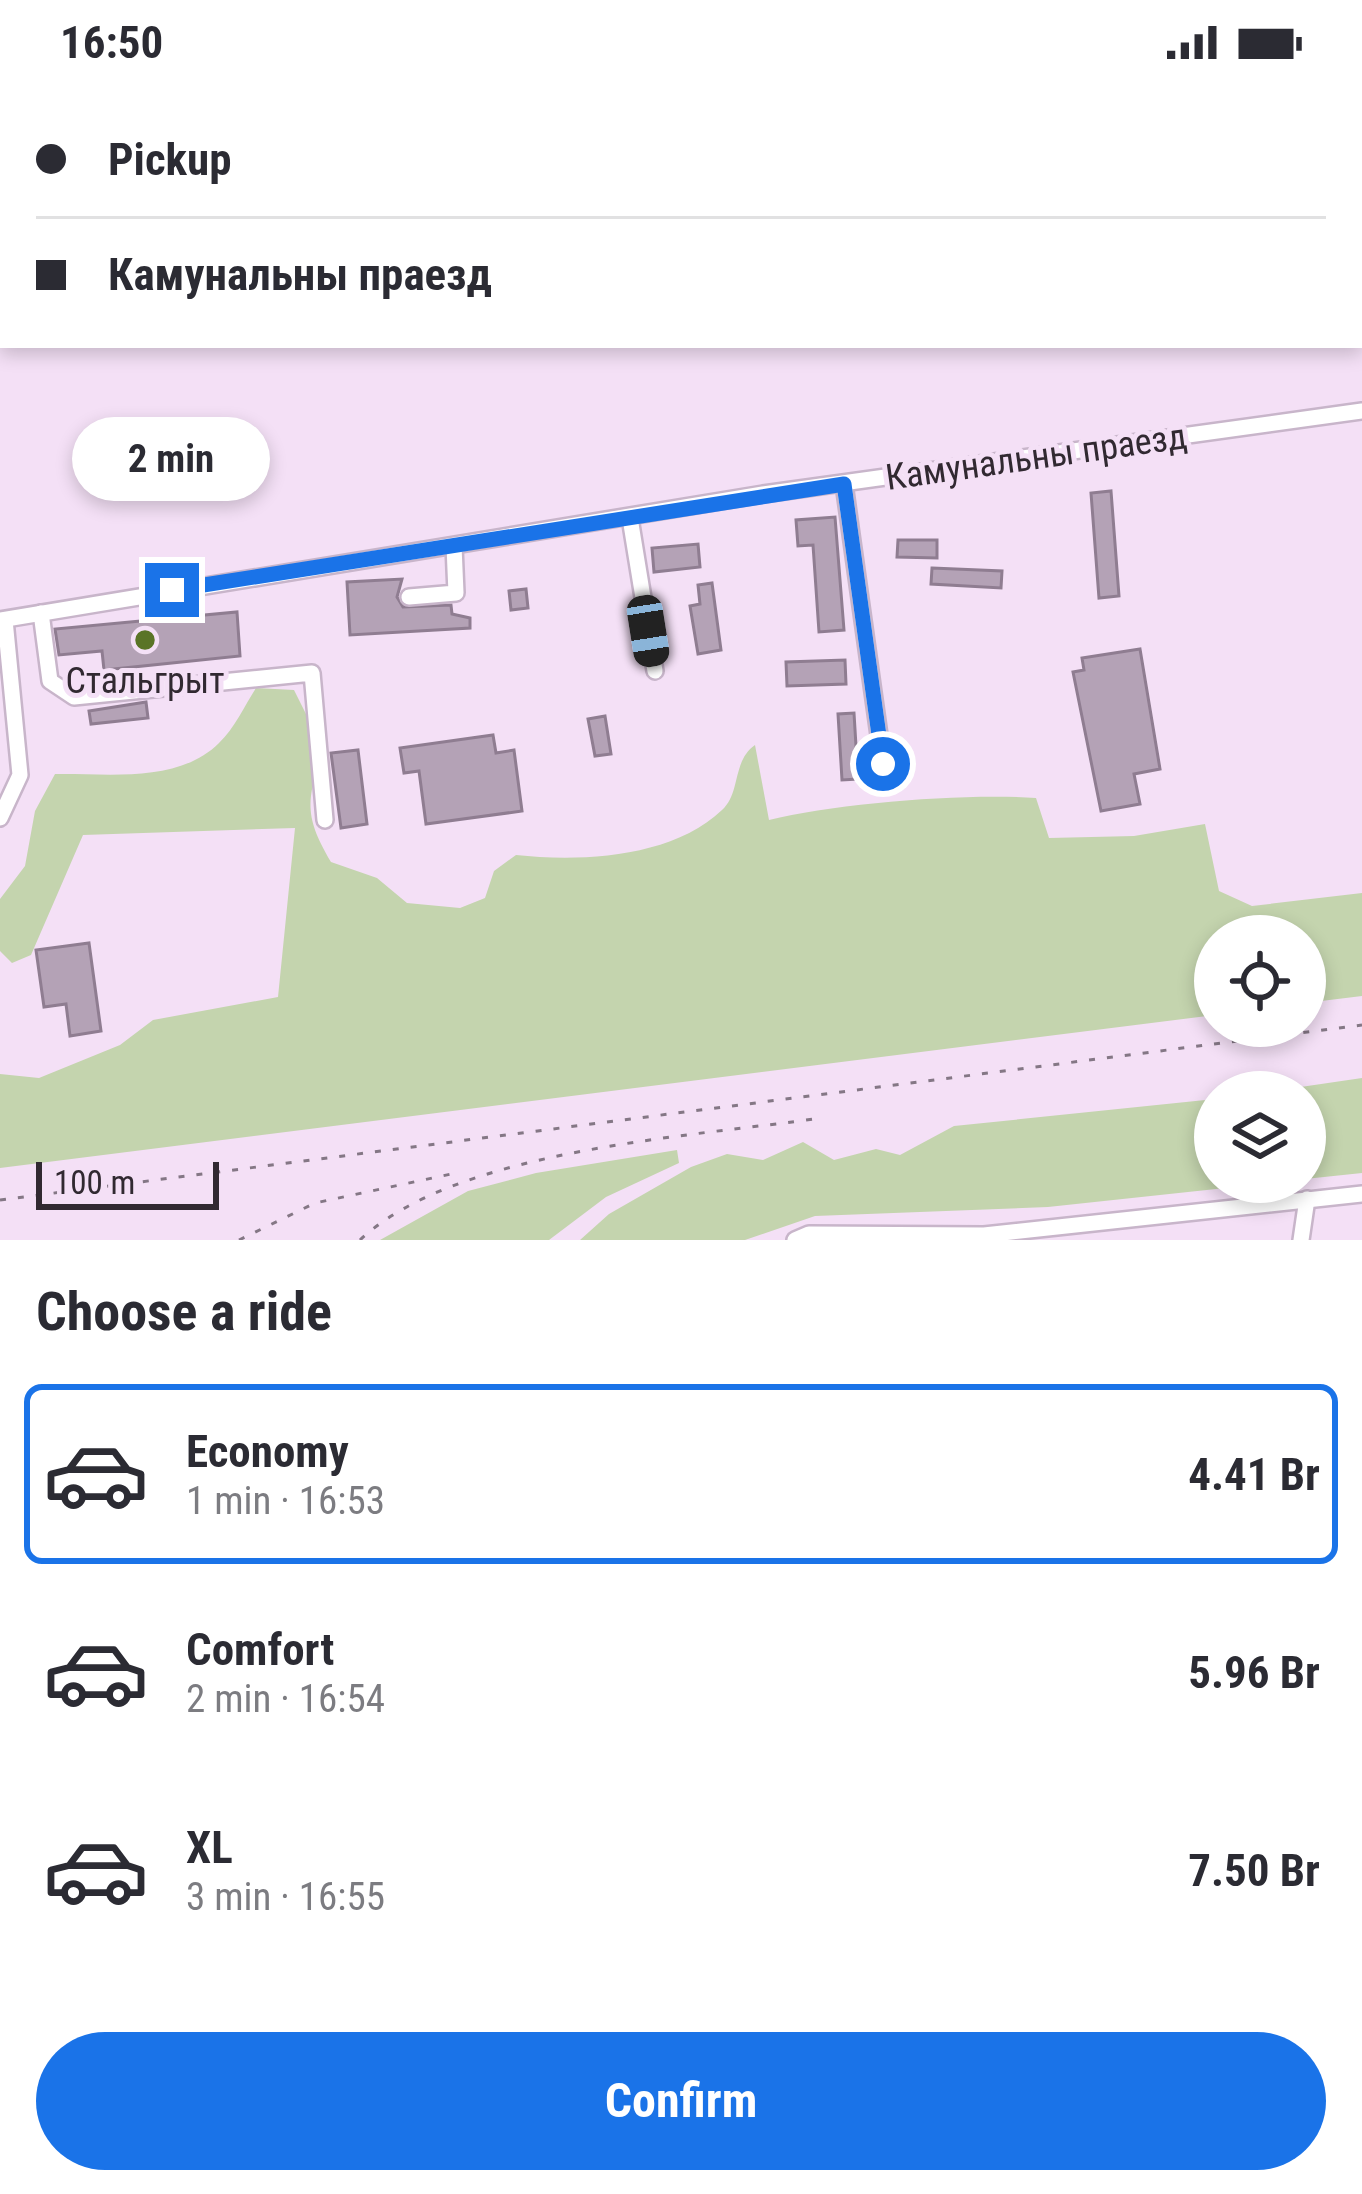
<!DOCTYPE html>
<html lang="en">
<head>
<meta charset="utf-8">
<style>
	:root { --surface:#fff; --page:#f2f2f3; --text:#2b2b33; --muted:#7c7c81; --line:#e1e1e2; --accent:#1a73e8 }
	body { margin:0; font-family:"Roboto Condensed",sans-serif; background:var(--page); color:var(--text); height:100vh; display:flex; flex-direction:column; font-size:45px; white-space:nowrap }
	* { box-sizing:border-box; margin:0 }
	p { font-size:39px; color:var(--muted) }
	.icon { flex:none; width:66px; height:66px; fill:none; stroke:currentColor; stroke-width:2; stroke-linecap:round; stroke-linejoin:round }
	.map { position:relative; height:1156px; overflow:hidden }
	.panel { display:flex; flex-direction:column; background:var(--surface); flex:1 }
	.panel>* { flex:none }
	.banner { position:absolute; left:0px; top:0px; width:1362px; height:264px; box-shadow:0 6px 18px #0003; display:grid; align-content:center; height:264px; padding:0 36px; background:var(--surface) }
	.fabs { position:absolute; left:1194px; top:831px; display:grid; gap:24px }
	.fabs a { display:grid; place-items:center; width:132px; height:132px; border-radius:50%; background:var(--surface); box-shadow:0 6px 18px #0003; font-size:60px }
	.scale { position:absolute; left:36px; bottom:30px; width:183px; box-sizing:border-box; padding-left:12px; border:6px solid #312931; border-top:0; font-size:33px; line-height:42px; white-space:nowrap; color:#312931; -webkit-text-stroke:9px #f4e0f6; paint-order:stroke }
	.end { position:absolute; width:54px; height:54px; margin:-27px; border:15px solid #1a73e8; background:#fff; box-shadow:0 0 0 6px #fff }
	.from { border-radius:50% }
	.bubble { position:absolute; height:84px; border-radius:42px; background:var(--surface); box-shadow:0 6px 18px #0003; font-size:39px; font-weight:700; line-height:84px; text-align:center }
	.car { position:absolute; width:36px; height:72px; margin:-36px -18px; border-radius:15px; box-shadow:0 0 9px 3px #0007; background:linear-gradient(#222 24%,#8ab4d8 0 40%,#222 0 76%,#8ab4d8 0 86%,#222 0) }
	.banner b { display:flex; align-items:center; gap:42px; height:114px; font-size:45px }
	.banner b+b { border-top:3px solid var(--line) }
	.banner i { width:30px; height:30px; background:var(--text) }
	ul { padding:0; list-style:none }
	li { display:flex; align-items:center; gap:36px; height:180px; margin:0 24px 18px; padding:0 12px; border:6px solid transparent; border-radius:18px }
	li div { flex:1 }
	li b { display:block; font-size:45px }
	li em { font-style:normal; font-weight:700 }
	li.on { border-color:var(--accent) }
	li>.icon { width:108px; height:108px; stroke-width:1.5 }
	h2 { padding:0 36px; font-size:54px; line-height:144px }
	.button { display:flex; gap:24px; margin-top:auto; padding:24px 36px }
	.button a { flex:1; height:138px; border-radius:72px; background:var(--accent); color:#fff; font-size:48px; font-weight:700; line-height:138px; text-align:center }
	.status { display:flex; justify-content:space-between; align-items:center; height:84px; padding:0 60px; background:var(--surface); direction:ltr }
	.status svg { height:33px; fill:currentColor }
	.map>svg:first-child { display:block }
	.green { fill:#c4d4ae }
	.building { fill:#b4a2b6; stroke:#8f7d91; stroke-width:3 }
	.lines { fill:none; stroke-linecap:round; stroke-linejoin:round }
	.minor-casing { stroke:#c8b5ca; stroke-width:20 }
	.path { stroke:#8d808e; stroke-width:3; stroke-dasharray:6 6; stroke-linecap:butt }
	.minor { stroke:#fff; stroke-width:15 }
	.rail { stroke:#847785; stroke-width:3; stroke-dasharray:6 12; stroke-linecap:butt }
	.route { stroke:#1a73e8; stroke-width:15 }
	.poi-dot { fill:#5a7427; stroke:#f4e0f6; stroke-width:4.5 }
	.labels { text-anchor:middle; stroke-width:10; stroke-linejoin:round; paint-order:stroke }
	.street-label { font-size:36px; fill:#312931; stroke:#f4e0f6 }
	.poi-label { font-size:36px; fill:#312931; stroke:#f4e0f6 }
</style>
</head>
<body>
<div class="status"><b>16:50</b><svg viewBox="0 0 49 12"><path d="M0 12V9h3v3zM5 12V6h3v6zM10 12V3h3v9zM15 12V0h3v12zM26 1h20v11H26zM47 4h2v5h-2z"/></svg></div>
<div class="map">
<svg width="1362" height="1156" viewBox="0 0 1362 1156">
	<rect width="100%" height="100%" fill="#f4e0f6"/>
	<g class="green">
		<path d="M256,604l38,2 29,58c-15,52 -21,65 8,114l46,16 30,25 53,5 25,-10 9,-27 22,-16c64,7 156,3 206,-45 19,-17 10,-49 33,-65l14,75c68,-17 196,-27 267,-22l13,40 85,-2 71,-12 14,67 33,15 110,-13v103l-57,7v-67h-90v79l-1215,153v-94l39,4 81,-33 33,-25 125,-23 17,-169 -212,7 -52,120 -19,8 -12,-12v-52l25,-33 10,-55 20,-37c52,-1 123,10 164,-31 15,-14 26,-38 37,-55z"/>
		<polygon points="1362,994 1362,1089 1305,1095 1305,1008 1267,1008"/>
		<polygon points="1215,1015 1215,1098 1282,1098 1048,1123 815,1132 745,1156 580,1156 609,1130 691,1083 727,1070 763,1076 803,1058 834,1076 876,1065 900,1071 954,1042"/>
		<polygon points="677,1066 679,1079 606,1113 549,1156 380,1156 468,1107 536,1089"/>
	</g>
	<g class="building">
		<polygon points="1111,407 1119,512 1099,514 1091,409"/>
		<polygon points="835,433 844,546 819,548 813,461 798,462 796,436"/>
		<polygon points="898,456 937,456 937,474 897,473"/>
		<polygon points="698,460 700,483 654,488 652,464"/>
		<polygon points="932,484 1002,487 1001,504 931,500"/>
		<polygon points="402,495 397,513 403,523 451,521 452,530 470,534 470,544 350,551 347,498"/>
		<polygon points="712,499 721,566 698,570 690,522 700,520 698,501"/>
		<polygon points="526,505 528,524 511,526 509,507"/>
		<polygon points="237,528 240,572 104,586 102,567 59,571 55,545"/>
		<polygon points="1140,565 1160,685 1134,690 1140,720 1101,727 1073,588 1084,586 1082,574"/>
		<polygon points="845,576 846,600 787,602 786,578"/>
		<polygon points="146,618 148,634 91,640 89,627"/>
		<polygon points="854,629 858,695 842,696 838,630"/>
		<polygon points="605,632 611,670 595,672 588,635"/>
		<polygon points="493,651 496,669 514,666 522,727 426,740 419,687 404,689 400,664"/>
		<polygon points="358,666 367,740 341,744 331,669"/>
		<polygon points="89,859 101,947 70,952 66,920 44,923 36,866"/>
	</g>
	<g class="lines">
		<g class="minor-casing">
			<g id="minor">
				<polyline points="844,400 883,680"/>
				<polyline points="630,434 655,587"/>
				<polyline points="409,513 456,509 454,462"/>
				<polyline points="41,529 50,597 74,613 312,589 325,736"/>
				<polyline points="0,536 763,410 1362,327"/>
				<polyline points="0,734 20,691 5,536"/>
				<polyline points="795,1156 809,1150 984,1151 1362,1110"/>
				<polyline points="1301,1156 1307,1115"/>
			</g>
		</g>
		<g class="path">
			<polyline points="71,3 73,0"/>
			<polyline points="0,112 3,108"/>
		</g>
		<use href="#minor" class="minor"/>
		<g class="rail">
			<polyline points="0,1116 1362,941"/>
			<polyline points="239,1156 315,1119 456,1089"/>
			<path d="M360,1156c97,-91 330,-103 461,-122"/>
		</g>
	</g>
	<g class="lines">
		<polyline class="route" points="172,506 844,400 883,680"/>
	</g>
	<circle class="poi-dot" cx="145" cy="556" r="12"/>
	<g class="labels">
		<g class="street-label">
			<text transform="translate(1036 372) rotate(-8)" y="13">Камунальны праезд</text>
		</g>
		<g class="poi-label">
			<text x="145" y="609">Стальгрыт</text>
		</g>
	</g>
</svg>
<div class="fabs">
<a><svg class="icon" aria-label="locate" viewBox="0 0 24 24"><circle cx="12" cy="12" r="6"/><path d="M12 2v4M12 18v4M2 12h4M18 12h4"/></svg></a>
<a><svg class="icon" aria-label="layers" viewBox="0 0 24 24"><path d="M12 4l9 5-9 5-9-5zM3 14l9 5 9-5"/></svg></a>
</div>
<div class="scale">100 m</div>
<i class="end from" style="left:883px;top:680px"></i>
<i class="end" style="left:172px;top:506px"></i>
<div class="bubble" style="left:72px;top:333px;width:198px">2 min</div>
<i class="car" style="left:648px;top:547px;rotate:171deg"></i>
<div class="banner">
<b><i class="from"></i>Pickup</b>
<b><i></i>Камунальны праезд</b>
</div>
</div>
<section class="panel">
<h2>Choose a ride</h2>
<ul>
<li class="on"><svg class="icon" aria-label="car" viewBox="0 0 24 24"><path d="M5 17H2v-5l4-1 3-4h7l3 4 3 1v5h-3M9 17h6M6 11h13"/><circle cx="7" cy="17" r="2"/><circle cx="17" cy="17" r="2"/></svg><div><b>Economy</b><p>1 min · 16:53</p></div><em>4.41 Br</em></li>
<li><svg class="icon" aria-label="car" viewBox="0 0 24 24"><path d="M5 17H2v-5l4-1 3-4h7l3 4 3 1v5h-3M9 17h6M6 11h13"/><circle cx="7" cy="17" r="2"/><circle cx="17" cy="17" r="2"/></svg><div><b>Comfort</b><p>2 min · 16:54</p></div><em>5.96 Br</em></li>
<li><svg class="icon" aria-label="car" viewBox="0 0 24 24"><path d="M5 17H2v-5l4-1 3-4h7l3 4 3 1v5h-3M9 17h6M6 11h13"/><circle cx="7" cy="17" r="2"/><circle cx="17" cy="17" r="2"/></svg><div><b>XL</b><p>3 min · 16:55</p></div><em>7.50 Br</em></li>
</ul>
<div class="button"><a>Confirm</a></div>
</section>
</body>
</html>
